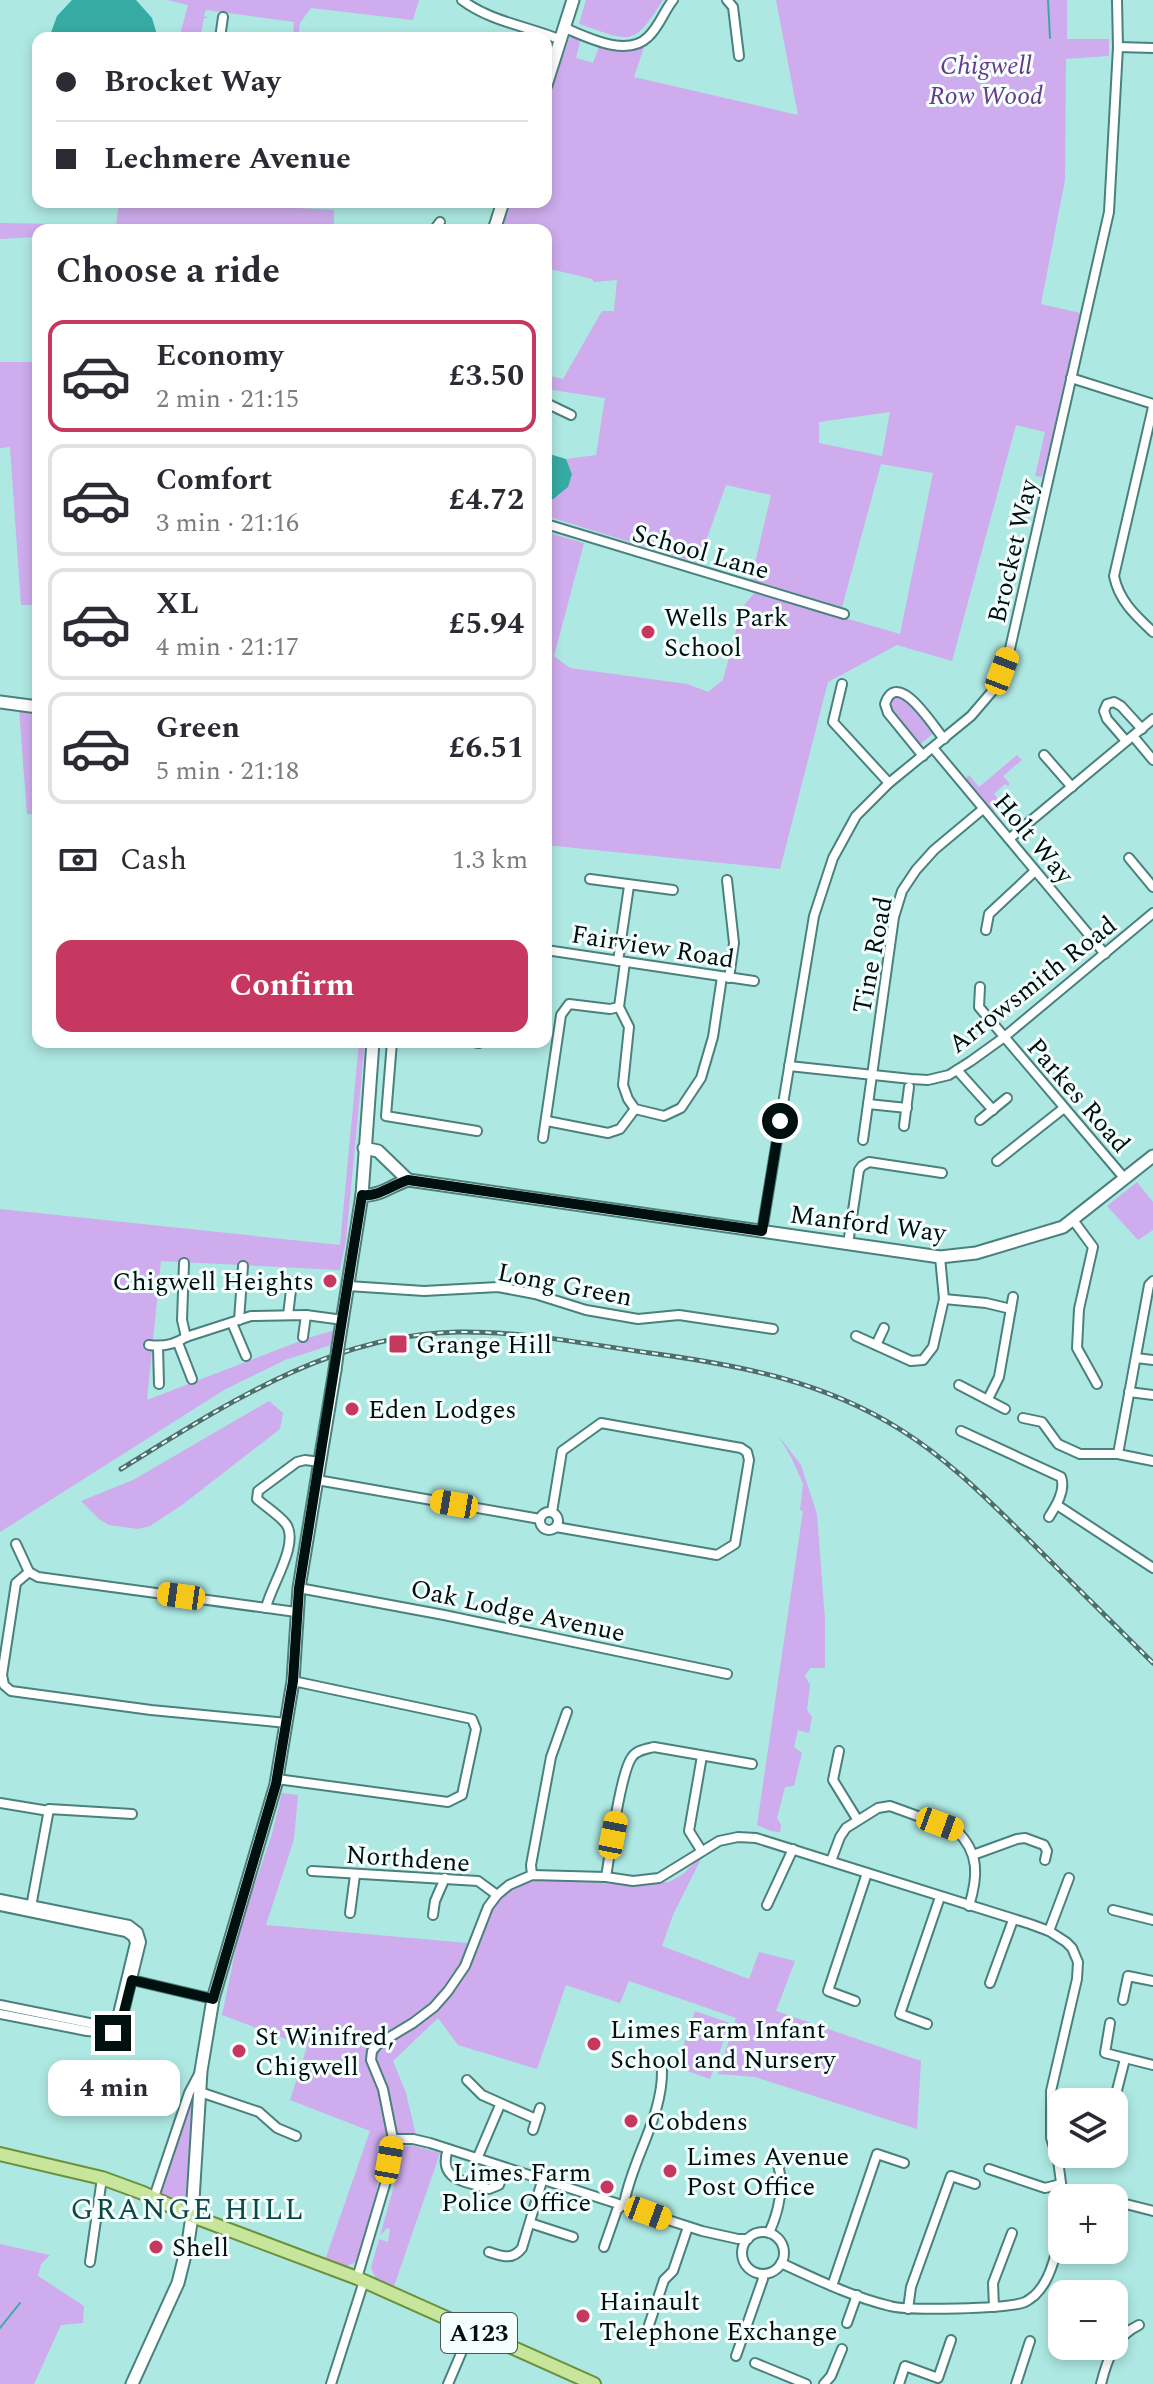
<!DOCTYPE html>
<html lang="en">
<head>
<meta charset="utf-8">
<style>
	:root { --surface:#fff; --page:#f7f7f7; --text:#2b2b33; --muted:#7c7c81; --line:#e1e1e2; --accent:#c73861 }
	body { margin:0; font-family:Spectral,serif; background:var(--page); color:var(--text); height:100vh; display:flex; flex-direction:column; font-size:30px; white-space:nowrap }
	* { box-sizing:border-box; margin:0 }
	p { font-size:26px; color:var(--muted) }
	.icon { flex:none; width:44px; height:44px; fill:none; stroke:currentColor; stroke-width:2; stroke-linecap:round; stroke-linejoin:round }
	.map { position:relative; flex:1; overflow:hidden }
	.sheet { position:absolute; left:32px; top:224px; width:520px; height:824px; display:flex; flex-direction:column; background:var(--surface); border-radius:16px; box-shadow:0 4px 12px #0003 }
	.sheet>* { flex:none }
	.top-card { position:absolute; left:32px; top:32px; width:520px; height:176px; border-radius:16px; box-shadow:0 4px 12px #0003; display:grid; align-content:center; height:176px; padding:0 24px; background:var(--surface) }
	.buttons { position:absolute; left:1048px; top:2088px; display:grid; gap:16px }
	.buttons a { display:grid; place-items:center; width:80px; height:80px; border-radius:16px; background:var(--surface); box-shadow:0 4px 12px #0003; font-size:40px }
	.end { position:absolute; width:36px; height:36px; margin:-18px; border:10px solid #00100e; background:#fff; box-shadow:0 0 0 4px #fff }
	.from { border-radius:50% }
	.bubble { position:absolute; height:56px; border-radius:16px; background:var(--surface); box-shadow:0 4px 12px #0003; font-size:26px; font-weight:700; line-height:56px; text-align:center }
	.car { position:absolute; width:24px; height:48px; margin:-24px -12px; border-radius:10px; box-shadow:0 0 6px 2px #0007; background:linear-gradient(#f5c518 24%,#345 0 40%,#f5c518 0 76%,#345 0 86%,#f5c518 0) }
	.top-card b { display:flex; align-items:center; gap:28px; height:76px; font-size:30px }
	.top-card b+b { border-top:2px solid var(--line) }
	.top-card i { width:20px; height:20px; background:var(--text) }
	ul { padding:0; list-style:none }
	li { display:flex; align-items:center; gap:24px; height:112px; margin:0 16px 12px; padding:0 8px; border:4px solid var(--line); border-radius:16px }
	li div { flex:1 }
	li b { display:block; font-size:30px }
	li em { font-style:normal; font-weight:700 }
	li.selected { border-color:var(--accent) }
	li>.icon { width:72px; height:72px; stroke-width:1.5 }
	h2 { padding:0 24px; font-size:36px; line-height:96px }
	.pay { display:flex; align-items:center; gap:20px; height:88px; padding:0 24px; font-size:30px }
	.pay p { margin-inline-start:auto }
	.primary-button { display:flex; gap:16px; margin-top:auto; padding:16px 24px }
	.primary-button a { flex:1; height:92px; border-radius:16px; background:var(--accent); color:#fff; font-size:32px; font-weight:700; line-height:92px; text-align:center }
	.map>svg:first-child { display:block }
	.green { fill:#ceaced; fill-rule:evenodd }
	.water { fill:#36aba3 }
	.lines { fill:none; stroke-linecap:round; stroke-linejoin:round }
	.stream { stroke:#36aba3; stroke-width:2 }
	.street-casing { stroke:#4a817c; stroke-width:12 }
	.secondary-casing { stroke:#4a817c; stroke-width:15 }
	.primary-casing { stroke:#6b913f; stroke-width:16 }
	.street { stroke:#fff; stroke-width:8 }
	.secondary { stroke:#fff; stroke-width:11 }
	.primary { stroke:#c8e69b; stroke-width:12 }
	.rail-casing { stroke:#4c6f6b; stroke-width:5 }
	.rail { stroke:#f3fefd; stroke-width:2; stroke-dasharray:6; stroke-linecap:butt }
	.secondary-bridge-casing { stroke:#4a817c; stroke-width:15; stroke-linecap:butt }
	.secondary-bridge { stroke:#fff; stroke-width:11 }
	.route { stroke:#00100e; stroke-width:10 }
	.poi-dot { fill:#c73861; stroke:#f3fefd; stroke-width:3 }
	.labels { text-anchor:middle; stroke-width:6; stroke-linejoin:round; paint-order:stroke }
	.shield { fill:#f3fefd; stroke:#495756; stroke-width:2 }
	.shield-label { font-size:24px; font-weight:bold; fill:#00100e }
	.park-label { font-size:26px; font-style:italic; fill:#663989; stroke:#f3fefd }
	.street-label { font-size:26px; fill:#00100e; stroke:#f3fefd }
	.poi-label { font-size:26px; fill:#00100e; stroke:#f3fefd; text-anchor:start }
	.quarter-label { font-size:30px; letter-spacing:2px; fill:#0c4945; stroke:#f3fefd }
</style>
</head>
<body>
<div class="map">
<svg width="1153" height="2384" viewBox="0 0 1153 2384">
	<rect width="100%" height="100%" fill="#aee8e2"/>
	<g class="green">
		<polygon points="167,0 419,0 413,20 311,8 300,23 298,38 293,38 294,22 206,10 204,16 210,18 204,18 200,38 179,38 188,5"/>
		<path d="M586,0h77c-31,49 -32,41 -84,24z"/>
		<path d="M776,0h291v39h42v17l-43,3 -1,121 -24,124 39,9 -25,122h-2l-11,42 -7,-1 10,-44 -29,-7 -64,236 -55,-16 -69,37 -48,187 -234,-24v-313l38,11 -30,113 16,12 117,16 21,8 15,-12 19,-72 13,-16 145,42 33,-161 -52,-9 -39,143 -91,-27 20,-85 -45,-10 -28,78 -152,-47v-17l6,1 20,-27 -6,-14 30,-4 9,-57 -59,-9v-14l17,4 39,-68h12l3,-31 -23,2 -2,-3 -46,-11v-38h-48l11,-28h37v-102l24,-64 11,2 -5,20 17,5 7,-19 20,8 24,-5 -10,30 164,38zM890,412l-8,44 -63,-13v-21z"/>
		<polygon points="119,202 279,202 279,207 334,210 334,230 109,230 117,227 116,225 103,230 38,230 38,237 0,239 0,223 116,225"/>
		<polygon points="0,362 38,362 38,605 21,605 10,447 0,448"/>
		<polygon points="895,696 906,698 934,733 919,745 891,711 888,705"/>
		<polygon points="19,710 38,713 38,814 27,814"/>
		<polygon points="1017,755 1022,760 1003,776 1010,784 1008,786 1005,784 994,794 1002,804 993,812 965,779 969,775 979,787"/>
		<polygon points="359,1042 365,1042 346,1240 340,1270 161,1261 147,1400 308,1338 335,1330 331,1345 285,1360 224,1390 0,1532 0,1209 340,1245"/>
		<polygon points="1137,1182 1153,1202 1153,1230 1138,1240 1107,1206"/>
		<polygon points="269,1401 283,1413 280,1429 182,1505 150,1526 138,1529 109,1525 99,1519 81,1501 133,1480"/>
		<polygon points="778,1435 801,1465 817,1514 825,1620 825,1668 810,1668 805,1676 810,1685 807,1710 812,1717 809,1733 798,1730 794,1747 802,1753 794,1786 785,1787 777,1818 781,1825 780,1832 771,1831 757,1825 803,1511 800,1510 803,1484 792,1459"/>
		<path d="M282,1793l16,2 -4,44 -28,86 212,19 12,-34 8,-10 20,-17 19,-7 73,8 59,-2 14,-8 21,-21 -31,62 -11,31 87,33 10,-27 36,9 -19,50 145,50 -4,68 -162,-52 -37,-3 18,-56 -107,-37 -9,22 -54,-18 -29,84 -79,-24 -20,-27 -45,43 13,32 10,42 -30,11 -3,30 -3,-24 -1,-4 -2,1c6,29 -7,87 -21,113l-12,5 -19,-7 45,-129 -80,-31 17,-53 -85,-32 19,-91 31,-90z"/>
		<polygon points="695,2011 730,2023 710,2079 676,2067"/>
		<polygon points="197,2083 189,2199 180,2203 158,2195"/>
		<polygon points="411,2145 440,2153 393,2289 377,2281 371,2268 379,2239 388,2242 390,2229 387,2228 380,2236 395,2182 398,2156 404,2146"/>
		<polygon points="0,2244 50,2255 41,2264 38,2276 84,2306 83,2323 61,2325 34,2384 0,2384"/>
	</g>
	<g class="water">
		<polygon points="72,0 136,0 152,18 158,38 49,38 57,16"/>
		<polygon points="546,453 566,459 572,474 568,487 552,500 546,499"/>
	</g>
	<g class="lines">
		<g class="stream">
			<polyline points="1048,0 1050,38"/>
			<polyline points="0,2328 20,2303"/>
		</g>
		<g class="street-casing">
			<g id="street">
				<path d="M462,0c29,22 66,26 99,40"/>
				<polyline points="727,0 733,7 739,56"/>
				<path d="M565,28c22,9 62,30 83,9 11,-10 16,-26 25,-37"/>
				<polyline points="220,38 223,17"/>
				<polyline points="1118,47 1153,48"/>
				<polyline points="434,230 440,222"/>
				<polyline points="1071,378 1153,404"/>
				<polyline points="546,403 571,415"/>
				<path d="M1153,407l-39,169c5,25 22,40 39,56"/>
				<polyline points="546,524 844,614"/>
				<polyline points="842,684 833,722 889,783"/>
				<polyline points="1133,736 1153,760"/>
				<polyline points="1126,741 1107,719 1104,711 1107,704 1114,702 1121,706 1142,729"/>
				<polyline points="933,748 1105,954"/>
				<polyline points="1044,755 1072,787"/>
				<path d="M923,756l-35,-43 -3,-9c12,-37 48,22 59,35"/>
				<polyline points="1009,839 1153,719"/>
				<polyline points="1129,858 1153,887"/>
				<polyline points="590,879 673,890"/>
				<polyline points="727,880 734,943 729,978"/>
				<polyline points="986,930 989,914 1035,871"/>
				<polyline points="546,950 754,981"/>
				<polyline points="618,961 629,886"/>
				<polyline points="625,962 619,1007 629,1027 623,1085 628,1099 635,1109 664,1116 681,1108 701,1078 713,1037 722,977"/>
				<polyline points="980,987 979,1007 1125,1179"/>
				<polyline points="392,1042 386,1116 477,1131"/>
				<polyline points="474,1042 479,1043"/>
				<polyline points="789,1066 911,1079 928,1080 949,1075 971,1061 1003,1038 1153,913"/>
				<polyline points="957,1070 993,1110"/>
				<polyline points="868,1104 907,1108"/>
				<polyline points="980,1120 1007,1098"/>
				<polyline points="547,1121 608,1133 620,1129 635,1109"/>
				<polyline points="904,1126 909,1087"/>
				<polyline points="543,1138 561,1015 569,1004 610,1009 619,1007"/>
				<polyline points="863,1140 894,917 902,891 916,870 934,850 983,809"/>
				<polyline points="997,1161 1064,1108"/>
				<polyline points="1073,1220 1093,1247 1079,1309 1077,1348 1097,1384"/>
				<polyline points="762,1231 814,916 833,858 856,816 889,783 971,716 995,688 1009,653 1109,212 1118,47 1117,0"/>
				<polyline points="848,1244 859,1170 862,1166 869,1162 942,1173"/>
				<polyline points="184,1263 182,1320 186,1337"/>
				<polyline points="1153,1281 1149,1285 1118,1454 1153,1461"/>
				<polyline points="348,1286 424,1291 498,1287 535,1294 586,1310 638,1319 679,1315 773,1329"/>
				<polyline points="944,1299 986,1303 1011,1309"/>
				<polyline points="288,1315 292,1282"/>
				<polyline points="239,1320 243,1266"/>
				<polyline points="232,1323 246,1356"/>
				<polyline points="856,1336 911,1361 923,1360 933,1347 944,1299 940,1257"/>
				<polyline points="303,1337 306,1315"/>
				<polyline points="178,1343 192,1379"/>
				<path d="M149,1345c14,2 25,0 37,-8l65,-21 55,-1 37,5"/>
				<polyline points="876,1345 884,1328"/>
				<polyline points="158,1347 159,1384"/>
				<polyline points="1136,1358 1153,1360"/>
				<polyline points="959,1385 1005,1409"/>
				<polyline points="1129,1392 1153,1395"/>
				<polyline points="988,1399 999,1377 1013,1297"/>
				<polyline points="1023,1418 1042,1422 1058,1444 1080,1454 1118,1454"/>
				<path d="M961,1431l100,46c5,13 -5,29 -12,40"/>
				<polyline points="317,1480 540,1519"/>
				<polyline points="1057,1505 1153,1568"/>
				<circle cx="549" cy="1521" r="9"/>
				<polyline points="552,1512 562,1451 601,1423 741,1448 747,1452 749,1460 735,1544 717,1555 556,1527"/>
				<polyline points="16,1544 29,1572 38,1577 296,1612"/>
				<polyline points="29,1572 16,1583 2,1675 4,1685 11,1691 151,1710 287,1723"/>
				<polyline points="299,1588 444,1615 727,1674"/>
				<path d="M266,1608c4,-21 34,-64 20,-84 -7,-9 -20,-17 -29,-25l1,-8 39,-29 8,-2 15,2"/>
				<polyline points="839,1751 833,1780 857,1819"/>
				<polyline points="277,1779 448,1802 462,1795 476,1729 472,1719 293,1681"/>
				<polyline points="0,1803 49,1811"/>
				<polyline points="701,1850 689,1831 702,1756"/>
				<polyline points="973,1855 1017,1839 1025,1838 1044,1845 1047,1851 1045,1860"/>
				<path d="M831,1861l9,-24 6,-9 32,-20 12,-2 66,24c24,23 22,47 13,76"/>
				<polyline points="312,1871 478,1881 497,1895"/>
				<polyline points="532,1875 531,1865 551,1757 567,1712"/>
				<path d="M606,1877c4,-23 14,-104 26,-120 5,-7 14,-8 22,-10l98,17"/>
				<polyline points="0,1899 129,1925 138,1932 141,1942 121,2024 113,2033 87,2031 0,2014"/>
				<polyline points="767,1905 793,1849"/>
				<polyline points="0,1906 126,1932 133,1937 135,1943 117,2018 109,2024 99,2025 0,2005"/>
				<polyline points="31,1907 49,1809 132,1814"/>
				<polyline points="1113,1910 1153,1920"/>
				<polyline points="350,1913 355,1875"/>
				<polyline points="433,1915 435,1901 445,1878"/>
				<polyline points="1049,1931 1069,1878"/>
				<polyline points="128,1979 213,1999"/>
				<polyline points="990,1983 1013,1920"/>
				<polyline points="1123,2000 1128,1976 1153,1981"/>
				<polyline points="855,2001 828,1991 867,1873"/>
				<polyline points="1110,2023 1105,2053 1153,2065"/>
				<polyline points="927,2024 900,2014 940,1897"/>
				<polyline points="467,2080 482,2095 536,2119"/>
				<polyline points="200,2092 259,2112 277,2128 296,2136"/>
				<polyline points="1114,2102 1125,2059"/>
				<polyline points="533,2130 540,2108"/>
				<polyline points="393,2139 413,2139 430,2143 702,2231 738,2239 748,2239"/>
				<path d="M448,2149c-11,32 18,32 41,40l10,-4 6,-17"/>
				<polyline points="477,2159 500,2105"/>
				<polyline points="1058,2160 1093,2154"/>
				<polyline points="989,2169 1045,2188 1061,2184"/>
				<polyline points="154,2197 189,2093 199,2074"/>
				<polyline points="1101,2197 1103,2198"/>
				<polyline points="1114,2201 1153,2211"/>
				<polyline points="530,2223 573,2237"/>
				<circle cx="763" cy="2253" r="21"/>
				<path d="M769,2233c10,-22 15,-46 9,-69"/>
				<path d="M604,2247l13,-37 7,-6c8,-45 39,-88 38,-134"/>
				<path d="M489,2252c13,4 23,9 33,-4l21,-70"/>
				<polyline points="90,2262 102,2178"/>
				<path d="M781,2263c35,16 71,34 109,43 17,5 119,3 135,-4 1,0 9,-6 10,-7 18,-17 23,-50 27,-74"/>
				<polyline points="357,2278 386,2181 393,2139 383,2089 371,2060 372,2051 378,2044 413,2023 434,2007 448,1991 465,1966 488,1907 497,1895 509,1885 532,1875 606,1877 633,1881 659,1878 719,1841 738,1837 756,1838 1030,1924 1049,1931 1066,1942 1072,1948 1078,1962 1077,1979 1051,2091 1051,2138 1058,2160 1063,2198"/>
				<polyline points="832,2286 877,2154 904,2163"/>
				<polyline points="994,2307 993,2283 1012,2233"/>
				<polyline points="908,2309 911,2287 951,2176 975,2184"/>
				<polyline points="847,2323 857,2295"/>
				<polyline points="649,2325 664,2280 673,2271 688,2227"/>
				<polyline points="736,2356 763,2279 762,2274"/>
				<polyline points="755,2363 806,2384"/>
				<polyline points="331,2384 364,2281"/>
				<polyline points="448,2384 471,2330"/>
				<polyline points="824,2384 831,2376 842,2349"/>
				<polyline points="899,2384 905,2366 938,2378 951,2340"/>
				<polyline points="1016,2384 1030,2341"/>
				<path d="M1101,2384c6,-24 14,-48 38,-59"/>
			</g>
		</g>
		<g class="secondary-casing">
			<g id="secondary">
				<polyline points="546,85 573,0"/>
				<polyline points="494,230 503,202"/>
				<polyline points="0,702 38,707"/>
				<polyline points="364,1148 378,1151 408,1180"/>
				<path d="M362,1195c17,2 30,-10 46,-15l532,77 36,-4 87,-26 90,-71"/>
				<polyline points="338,1347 362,1195 373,1042"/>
				<polyline points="132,2384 178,2283 188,2243 192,2216 201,2071 213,1999 276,1784 293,1681 299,1588 335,1370"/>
			</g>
		</g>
		<g class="primary-casing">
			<polyline id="primary" points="0,2154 102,2178 143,2193 192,2216 357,2278 594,2384"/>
		</g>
		<use href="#street" class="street"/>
		<use href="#secondary" class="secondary"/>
		<use href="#primary" class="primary"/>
		<g class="rail-casing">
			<path id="rail" d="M121,1469c104,-64 210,-135 337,-137 64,-1 128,12 192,21 89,12 174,28 251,77 48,30 87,70 128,110 41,41 83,82 124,123"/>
		</g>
		<use href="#rail" class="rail"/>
		<g class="secondary-bridge-casing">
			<polyline id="secondary-bridge" points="335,1370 338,1347"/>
		</g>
		<use href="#secondary-bridge" class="secondary-bridge"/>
	</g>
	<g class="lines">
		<path class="route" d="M113,2033l8,-9 11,-44 81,19 63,-215 17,-103 6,-93 63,-393c17,2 30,-10 46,-15l354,51 18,-110"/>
	</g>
	<g class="poi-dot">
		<circle cx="648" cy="632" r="8"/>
		<circle cx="330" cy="1281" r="8"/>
		<rect x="388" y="1334" width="20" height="20" rx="4"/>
		<circle cx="352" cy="1409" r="8"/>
		<circle cx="594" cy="2044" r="8"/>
		<circle cx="239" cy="2051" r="8"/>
		<circle cx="631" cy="2121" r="8"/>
		<circle cx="670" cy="2171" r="8"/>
		<circle cx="607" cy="2187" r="8"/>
		<circle cx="156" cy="2247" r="8"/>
		<circle cx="583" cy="2316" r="8"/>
	</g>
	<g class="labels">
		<rect class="shield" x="441" y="2313" width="76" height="40" rx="6"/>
		<g class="shield-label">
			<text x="479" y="2341">A123</text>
		</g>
		<g class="park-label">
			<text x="986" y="74">Chigwell<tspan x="986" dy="30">Row Wood</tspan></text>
		</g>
		<g class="street-label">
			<text transform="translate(701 551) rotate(16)" y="9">School Lane</text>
			<text transform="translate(1012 551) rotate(-77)" y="9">Brocket Way</text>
			<text transform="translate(1034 838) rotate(50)" y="9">Holt Way</text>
			<text transform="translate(653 946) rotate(9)" y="9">Fairview Road</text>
			<text transform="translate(872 955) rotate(-79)" y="9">Tine Road</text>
			<text transform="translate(1032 984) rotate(-38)" y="9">Arrowsmith Road</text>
			<text transform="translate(1079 1095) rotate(49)" y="9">Parkes Road</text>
			<text transform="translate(868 1223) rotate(7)" y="9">Manford Way</text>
			<text transform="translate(565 1284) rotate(11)" y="9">Long Green</text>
			<text transform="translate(518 1610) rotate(12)" y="9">Oak Lodge Avenue</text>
			<text transform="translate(408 1858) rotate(4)" y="9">Northdene</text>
		</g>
		<g class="poi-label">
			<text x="664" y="626">Wells Park<tspan x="664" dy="30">School</tspan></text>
			<text x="314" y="1290" text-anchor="end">Chigwell Heights</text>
			<text x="416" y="1353">Grange Hill</text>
			<text x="368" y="1418">Eden Lodges</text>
			<text x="610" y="2038">Limes Farm Infant<tspan x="610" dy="30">School and Nursery</tspan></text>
			<text x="255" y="2045">St Winifred,<tspan x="255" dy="30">Chigwell</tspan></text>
			<text x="647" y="2130">Cobdens</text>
			<text x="686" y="2165">Limes Avenue<tspan x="686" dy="30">Post Office</tspan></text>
			<text x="591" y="2181" text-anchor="end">Limes Farm<tspan x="591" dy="30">Police Office</tspan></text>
			<text x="172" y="2256">Shell</text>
			<text x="599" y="2310">Hainault<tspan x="599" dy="30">Telephone Exchange</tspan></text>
		</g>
		<g class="quarter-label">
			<text x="188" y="2219">GRANGE HILL</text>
		</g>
	</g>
</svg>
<div class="buttons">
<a><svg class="icon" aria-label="layers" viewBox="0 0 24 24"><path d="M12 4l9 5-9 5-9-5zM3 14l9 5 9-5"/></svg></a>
<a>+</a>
<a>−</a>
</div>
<i class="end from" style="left:780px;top:1121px"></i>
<i class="end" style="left:113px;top:2033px"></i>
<div class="bubble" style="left:48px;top:2060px;width:132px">4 min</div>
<i class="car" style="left:1002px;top:671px;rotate:21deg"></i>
<i class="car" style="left:454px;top:1504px;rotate:280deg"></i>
<i class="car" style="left:181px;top:1596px;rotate:278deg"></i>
<i class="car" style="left:940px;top:1824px;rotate:110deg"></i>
<i class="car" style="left:613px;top:1835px;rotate:11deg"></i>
<i class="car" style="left:389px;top:2160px;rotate:10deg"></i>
<i class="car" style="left:648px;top:2213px;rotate:110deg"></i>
<div class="top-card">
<b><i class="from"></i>Brocket Way</b>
<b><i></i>Lechmere Avenue</b>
</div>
<section class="sheet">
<h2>Choose a ride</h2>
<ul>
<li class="selected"><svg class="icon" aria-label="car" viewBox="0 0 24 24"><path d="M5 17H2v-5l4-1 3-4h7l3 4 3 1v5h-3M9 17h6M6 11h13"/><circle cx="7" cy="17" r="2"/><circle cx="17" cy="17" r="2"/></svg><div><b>Economy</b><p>2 min · 21:15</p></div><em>£3.50</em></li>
<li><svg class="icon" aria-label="car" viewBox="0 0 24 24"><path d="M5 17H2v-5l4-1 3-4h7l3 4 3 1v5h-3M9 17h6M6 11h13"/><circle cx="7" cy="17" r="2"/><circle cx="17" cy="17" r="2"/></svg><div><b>Comfort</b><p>3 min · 21:16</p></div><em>£4.72</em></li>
<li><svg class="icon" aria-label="car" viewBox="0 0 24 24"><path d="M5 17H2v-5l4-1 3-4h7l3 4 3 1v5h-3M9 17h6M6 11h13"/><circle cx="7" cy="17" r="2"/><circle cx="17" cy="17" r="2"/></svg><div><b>XL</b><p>4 min · 21:17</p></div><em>£5.94</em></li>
<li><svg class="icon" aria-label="car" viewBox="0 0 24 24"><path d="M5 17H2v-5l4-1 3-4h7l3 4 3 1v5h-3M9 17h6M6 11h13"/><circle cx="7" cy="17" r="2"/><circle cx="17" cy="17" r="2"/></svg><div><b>Green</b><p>5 min · 21:18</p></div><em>£6.51</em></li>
</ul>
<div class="pay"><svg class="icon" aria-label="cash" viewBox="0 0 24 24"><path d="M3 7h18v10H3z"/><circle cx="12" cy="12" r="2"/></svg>Cash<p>1.3 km</p></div>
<div class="primary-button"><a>Confirm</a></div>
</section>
</div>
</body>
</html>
